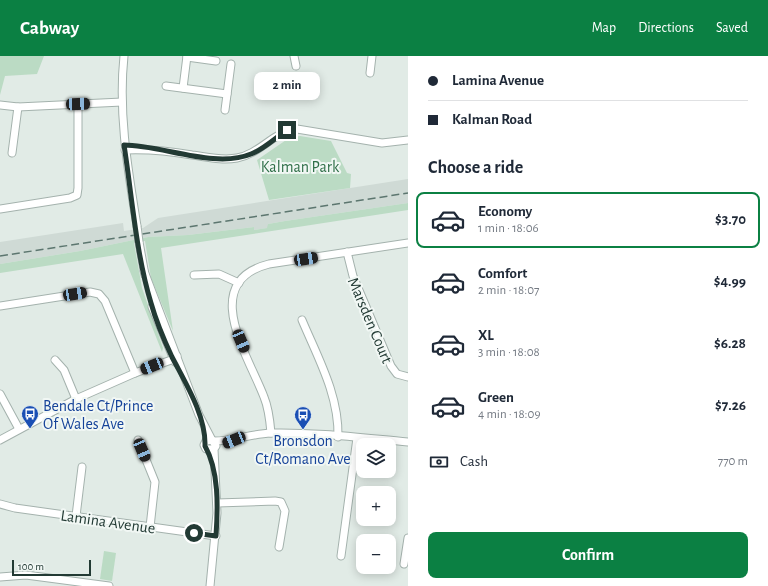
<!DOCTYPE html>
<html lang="en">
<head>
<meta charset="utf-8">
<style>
	:root { --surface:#fff; --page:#f2f2f3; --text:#1f2937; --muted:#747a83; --line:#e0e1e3; --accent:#0b8043 }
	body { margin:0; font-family:"Alegreya Sans",sans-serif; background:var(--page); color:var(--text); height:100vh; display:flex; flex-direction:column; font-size:15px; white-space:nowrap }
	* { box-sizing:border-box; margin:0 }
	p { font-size:13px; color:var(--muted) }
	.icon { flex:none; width:22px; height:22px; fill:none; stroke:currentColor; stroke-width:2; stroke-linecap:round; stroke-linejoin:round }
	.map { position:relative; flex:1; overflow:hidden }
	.panel { display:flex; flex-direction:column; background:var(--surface); width:360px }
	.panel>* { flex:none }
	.hud { display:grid; align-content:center; height:88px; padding:0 20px; background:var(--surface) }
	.controls { position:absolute; left:356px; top:382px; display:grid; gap:8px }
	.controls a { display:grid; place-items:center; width:40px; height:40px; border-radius:8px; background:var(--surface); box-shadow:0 2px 10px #0003; font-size:20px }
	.scale { position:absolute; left:12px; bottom:10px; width:79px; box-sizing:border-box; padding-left:4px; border:2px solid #223a34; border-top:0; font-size:11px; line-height:14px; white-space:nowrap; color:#223a34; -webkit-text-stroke:3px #f1f7f4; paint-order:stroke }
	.end { position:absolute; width:18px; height:18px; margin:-9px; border:5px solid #223a34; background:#fff; box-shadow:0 0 0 2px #fff }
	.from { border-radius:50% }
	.bubble { position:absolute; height:28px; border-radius:8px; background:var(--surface); box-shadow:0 2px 10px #0003; font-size:13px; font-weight:600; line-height:28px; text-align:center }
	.car { position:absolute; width:12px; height:24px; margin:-12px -6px; border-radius:5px; box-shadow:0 0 3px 1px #0007; background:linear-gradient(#222 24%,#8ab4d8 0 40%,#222 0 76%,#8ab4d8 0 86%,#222 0) }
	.hud b { display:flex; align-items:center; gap:14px; height:38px; font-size:15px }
	.hud b+b { border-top:1px solid var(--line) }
	.hud i { width:10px; height:10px; background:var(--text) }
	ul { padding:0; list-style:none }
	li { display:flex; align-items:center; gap:12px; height:56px; margin:0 8px 6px; padding:0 12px; border:2px solid transparent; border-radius:8px }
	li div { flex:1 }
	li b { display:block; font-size:15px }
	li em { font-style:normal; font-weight:600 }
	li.selected { border-color:var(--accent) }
	li>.icon { width:36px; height:36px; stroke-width:1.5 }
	h2 { padding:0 20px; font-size:18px; line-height:48px }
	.pay { display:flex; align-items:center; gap:10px; height:44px; padding:0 20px; font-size:15px }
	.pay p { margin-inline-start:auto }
	.primary-button { display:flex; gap:8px; margin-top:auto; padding:8px 20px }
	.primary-button a { flex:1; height:46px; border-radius:8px; background:var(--accent); color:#fff; font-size:16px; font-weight:600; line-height:46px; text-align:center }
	header { display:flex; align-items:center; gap:24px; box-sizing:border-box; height:56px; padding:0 20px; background:var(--accent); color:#fff }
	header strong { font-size:19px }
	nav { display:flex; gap:22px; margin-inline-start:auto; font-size:14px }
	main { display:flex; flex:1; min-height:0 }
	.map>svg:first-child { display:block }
	.built { fill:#cfdad5 }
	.green { fill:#bbdbc4 }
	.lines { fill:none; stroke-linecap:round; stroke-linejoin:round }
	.minor-casing { stroke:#a4b2ad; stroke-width:9 }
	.minor { stroke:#fff; stroke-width:7 }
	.rail { stroke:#5c766f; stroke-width:1.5; stroke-dasharray:8 4; stroke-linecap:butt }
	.minor-bridge-casing { stroke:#a4b2ad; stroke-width:9; stroke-linecap:butt }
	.minor-bridge { stroke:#fff; stroke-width:7 }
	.route { stroke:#223a34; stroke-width:5 }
	.labels { text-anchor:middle; stroke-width:4; stroke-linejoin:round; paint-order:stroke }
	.park-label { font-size:16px; fill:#2f6f48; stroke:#f1f7f4 }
	.street-label { font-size:16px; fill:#223a34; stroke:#f1f7f4 }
	.transit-label { font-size:16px; fill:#164399; stroke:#f1f7f4; text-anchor:start }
</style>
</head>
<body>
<header>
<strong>Cabway</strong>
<nav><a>Map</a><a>Directions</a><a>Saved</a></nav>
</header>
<main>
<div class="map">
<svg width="408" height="530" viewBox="0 0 408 530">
	<rect width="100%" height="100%" fill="#e1ebe6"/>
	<polygon class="built" points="408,123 408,147 285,165 268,168 268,172 254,174 254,171 188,179 148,181 80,195 0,208 0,186 123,167 124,175 143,172 158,162"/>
	<g class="green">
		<polygon points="0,0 44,0 37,18 5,20 0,39"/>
		<polygon points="300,80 331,85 347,117 351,118 350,132 269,144 257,104 289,82"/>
		<polygon points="408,147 408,154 161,192 173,275 151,222 145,185 134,187 142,232 163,292 162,296 123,198 0,217 0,208 80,195 148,181 188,179 254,171 254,174 267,172 268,168 285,165"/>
		<polygon points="104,495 116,497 112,525 100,523"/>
	</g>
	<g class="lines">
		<g class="minor-casing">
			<g id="minor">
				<path d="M124,0c-6,57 4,114 13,170"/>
				<polyline points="294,0 296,10"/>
				<polyline points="187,1 216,5"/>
				<polyline points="370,17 372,0"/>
				<polyline points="166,30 227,38"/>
				<polyline points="183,32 187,0"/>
				<polyline points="0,49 18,51 122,46"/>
				<polyline points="225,54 231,8"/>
				<path d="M125,94c23,-1 44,1 67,5 15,2 30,6 45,3 23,-4 37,-27 60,-29l85,14 26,-3"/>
				<polyline points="12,97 18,51"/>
				<polyline points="0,153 70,142 77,139 78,132 78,48"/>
				<polyline points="139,186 145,219"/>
				<polyline points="347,196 353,220 391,310 397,318 408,321"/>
				<polyline points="144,215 199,359 212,384"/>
				<polyline points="194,219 219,218 239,227"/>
				<polyline points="0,250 90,236 99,238 105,245 135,317"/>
				<polyline points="152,251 175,306"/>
				<path d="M302,264c16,38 37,75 36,117"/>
				<polyline points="55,304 64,314 76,343"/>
				<polyline points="0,338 19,373"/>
				<path d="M271,377c-1,-12 -2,-24 -7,-36 -15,-40 -66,-115 5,-133l139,-21"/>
				<polyline points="0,384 76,343 135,317 174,303 177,300"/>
				<polyline points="138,384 155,426 150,471"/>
				<path d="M214,385c19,0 37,-7 57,-8 45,-1 92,5 137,9"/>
				<polyline points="217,447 275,445 281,446 285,455 279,491"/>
				<polyline points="0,448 15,452 216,480"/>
				<polyline points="76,460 82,411"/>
				<polyline points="341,500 357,382"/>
				<polyline points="404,508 408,482"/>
				<polyline points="0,521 26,519 109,530"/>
				<polyline points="210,530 217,457 214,393 216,390 212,384 206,385 204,389 206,393 214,393"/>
			</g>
		</g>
		<use href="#minor" class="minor"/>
		<polyline class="rail" points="0,200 408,137"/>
		<g class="minor-bridge-casing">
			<polyline id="minor-bridge" points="137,170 139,186"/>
		</g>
		<use href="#minor-bridge" class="minor-bridge"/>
	</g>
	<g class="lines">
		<path class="route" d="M194,477l22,3c2,-29 3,-65 -11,-90 1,-30 -19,-62 -33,-89 -8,-17 -16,-36 -21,-54 -15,-49 -19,-107 -27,-158 38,0 91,24 127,9 13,-5 24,-16 36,-24"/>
	</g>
	<defs>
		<g id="bus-pin" transform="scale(0.9)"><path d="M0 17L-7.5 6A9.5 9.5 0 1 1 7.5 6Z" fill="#1a4fb4" stroke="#f1f7f4"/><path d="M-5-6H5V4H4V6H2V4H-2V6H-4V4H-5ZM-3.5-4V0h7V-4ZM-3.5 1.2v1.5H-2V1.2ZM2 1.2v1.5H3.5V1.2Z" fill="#fff"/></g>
	</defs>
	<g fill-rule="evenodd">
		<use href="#bus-pin" x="30" y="358"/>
		<use href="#bus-pin" x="303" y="359"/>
	</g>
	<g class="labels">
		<g class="park-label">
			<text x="300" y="116">Kalman Park</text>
		</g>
		<g class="street-label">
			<text transform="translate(371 264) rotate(67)" y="6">Marsden Court</text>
			<text transform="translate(108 465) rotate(8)" y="6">Lamina Avenue</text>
		</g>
		<g class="transit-label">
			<text x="43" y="355">Bendale Ct/Prince<tspan x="43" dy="18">Of Wales Ave</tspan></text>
			<text x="303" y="390" text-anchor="middle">Bronsdon<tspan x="303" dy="18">Ct/Romano Ave</tspan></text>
		</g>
	</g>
</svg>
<div class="controls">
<a><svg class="icon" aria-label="layers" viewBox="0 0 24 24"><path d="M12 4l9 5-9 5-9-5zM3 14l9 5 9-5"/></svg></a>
<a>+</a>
<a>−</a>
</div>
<div class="scale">100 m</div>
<i class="end from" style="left:194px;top:477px"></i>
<i class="end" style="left:287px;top:74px"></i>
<div class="bubble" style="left:254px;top:16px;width:66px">2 min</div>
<i class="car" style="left:78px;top:48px;rotate:88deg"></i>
<i class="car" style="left:306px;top:203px;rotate:81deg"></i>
<i class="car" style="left:75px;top:238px;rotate:81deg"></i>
<i class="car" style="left:241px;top:285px;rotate:157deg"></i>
<i class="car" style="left:152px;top:310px;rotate:248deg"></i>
<i class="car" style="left:234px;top:384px;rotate:248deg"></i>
<i class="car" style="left:142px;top:394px;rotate:157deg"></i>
</div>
<section class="panel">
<div class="hud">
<b><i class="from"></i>Lamina Avenue</b>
<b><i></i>Kalman Road</b>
</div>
<h2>Choose a ride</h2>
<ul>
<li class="selected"><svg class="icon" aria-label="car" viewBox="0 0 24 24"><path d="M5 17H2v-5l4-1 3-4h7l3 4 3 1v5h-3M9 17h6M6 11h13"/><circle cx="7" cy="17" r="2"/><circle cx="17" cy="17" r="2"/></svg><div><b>Economy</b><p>1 min · 18:06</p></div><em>$3.70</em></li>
<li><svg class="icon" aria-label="car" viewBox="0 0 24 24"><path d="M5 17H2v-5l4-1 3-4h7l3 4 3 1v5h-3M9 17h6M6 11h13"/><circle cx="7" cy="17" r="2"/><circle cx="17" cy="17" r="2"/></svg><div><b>Comfort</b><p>2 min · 18:07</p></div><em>$4.99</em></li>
<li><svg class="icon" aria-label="car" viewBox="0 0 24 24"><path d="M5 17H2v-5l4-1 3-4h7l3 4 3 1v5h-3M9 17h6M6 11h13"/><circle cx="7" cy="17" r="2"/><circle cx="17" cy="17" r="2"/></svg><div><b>XL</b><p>3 min · 18:08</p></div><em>$6.28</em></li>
<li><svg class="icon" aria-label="car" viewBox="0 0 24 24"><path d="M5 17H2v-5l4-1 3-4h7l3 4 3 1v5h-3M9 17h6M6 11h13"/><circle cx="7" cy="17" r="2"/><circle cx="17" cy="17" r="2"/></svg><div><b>Green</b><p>4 min · 18:09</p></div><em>$7.26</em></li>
</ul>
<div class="pay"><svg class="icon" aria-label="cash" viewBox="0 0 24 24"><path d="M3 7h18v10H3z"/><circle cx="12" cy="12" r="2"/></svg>Cash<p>770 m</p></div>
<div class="primary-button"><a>Confirm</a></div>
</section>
</main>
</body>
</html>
